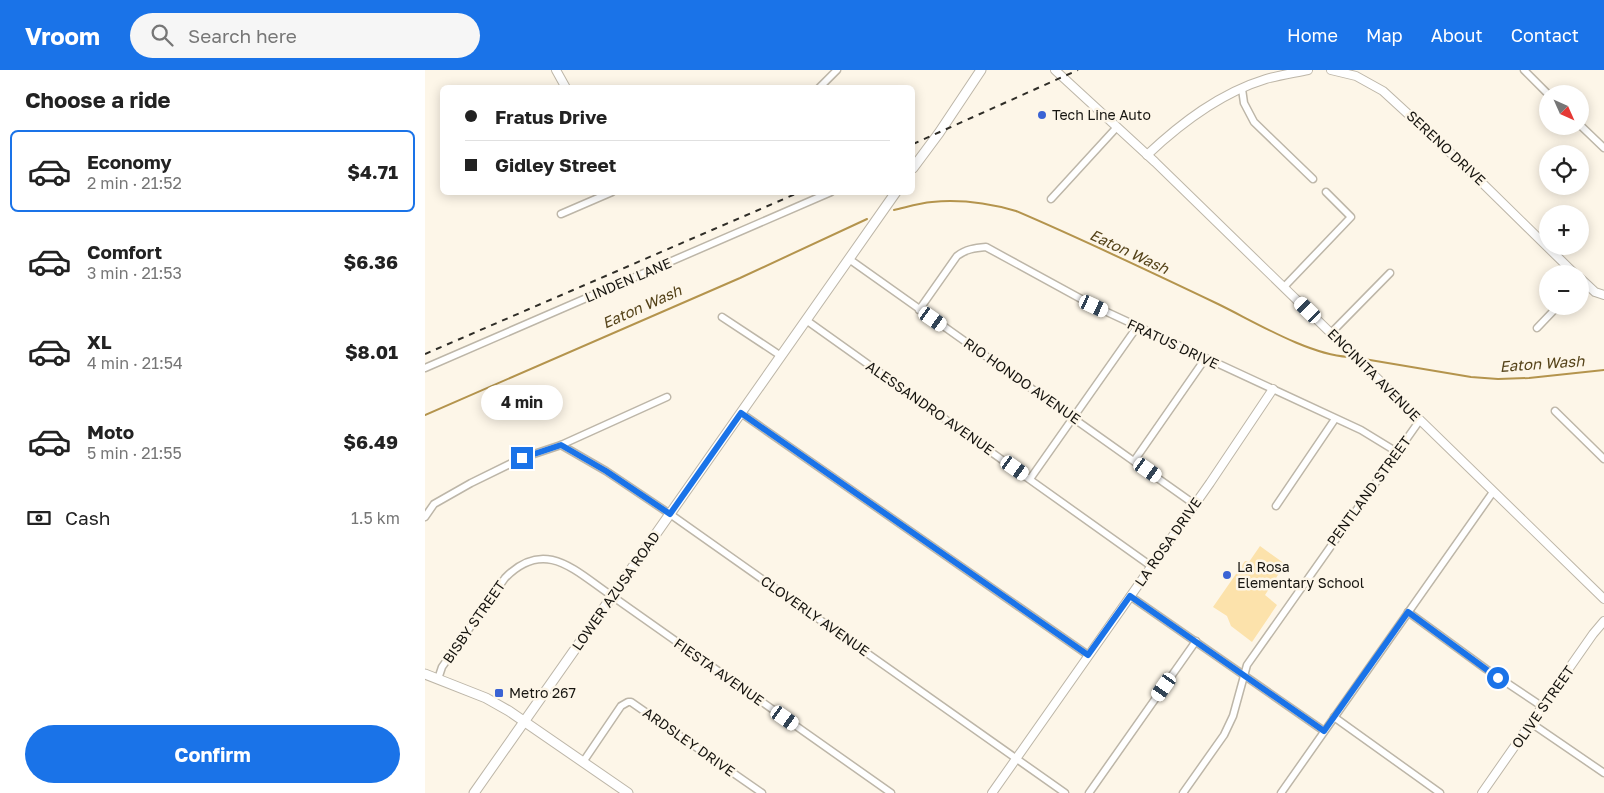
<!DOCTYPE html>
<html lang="en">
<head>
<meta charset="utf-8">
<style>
	:root { --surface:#fff; --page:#f6f6f6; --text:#222; --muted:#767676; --line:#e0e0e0; --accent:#1a73e8 }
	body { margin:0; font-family:"Golos Text",sans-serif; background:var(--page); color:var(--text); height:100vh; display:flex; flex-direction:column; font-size:19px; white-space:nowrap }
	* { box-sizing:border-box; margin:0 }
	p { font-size:16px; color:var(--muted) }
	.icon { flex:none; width:28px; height:28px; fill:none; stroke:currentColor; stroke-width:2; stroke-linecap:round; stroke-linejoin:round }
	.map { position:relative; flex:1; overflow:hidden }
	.sheet { display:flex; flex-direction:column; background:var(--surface); width:425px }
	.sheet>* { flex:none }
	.top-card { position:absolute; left:15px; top:15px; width:475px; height:110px; border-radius:8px; box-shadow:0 2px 12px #0003; display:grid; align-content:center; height:110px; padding:0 25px; background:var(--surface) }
	.needle { width:32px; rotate:135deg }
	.buttons { position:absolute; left:1114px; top:15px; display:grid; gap:10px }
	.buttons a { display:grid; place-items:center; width:50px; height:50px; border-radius:50%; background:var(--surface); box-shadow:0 2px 12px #0003; font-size:25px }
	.end { position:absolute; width:22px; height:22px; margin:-11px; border:6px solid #1a73e8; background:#fff; box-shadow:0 0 0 2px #fff }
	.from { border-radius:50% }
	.bubble { position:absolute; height:35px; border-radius:18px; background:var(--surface); box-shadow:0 2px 12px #0003; font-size:16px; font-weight:700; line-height:35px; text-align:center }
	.car { position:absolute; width:15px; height:30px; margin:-15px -8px; border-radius:6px; box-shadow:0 0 4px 1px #0007; background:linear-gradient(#fff 24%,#345 0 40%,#fff 0 76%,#345 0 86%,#fff 0) }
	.top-card b { display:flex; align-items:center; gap:18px; height:48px; font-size:19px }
	.top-card b+b { border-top:1px solid var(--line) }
	.top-card i { width:12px; height:12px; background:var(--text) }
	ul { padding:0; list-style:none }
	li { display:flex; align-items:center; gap:15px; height:82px; margin:0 10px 8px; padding:0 15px; border:2px solid transparent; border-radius:8px }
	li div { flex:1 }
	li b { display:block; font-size:19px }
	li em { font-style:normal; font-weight:700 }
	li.current { border-color:var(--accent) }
	li>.icon { width:45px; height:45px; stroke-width:1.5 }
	h2 { padding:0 25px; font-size:22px; line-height:60px }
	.pay { display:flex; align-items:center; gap:12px; height:55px; padding:0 25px; font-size:19px }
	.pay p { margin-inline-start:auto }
	.action { display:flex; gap:10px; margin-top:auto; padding:10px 25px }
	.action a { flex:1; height:58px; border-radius:30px; background:var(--accent); color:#fff; font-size:20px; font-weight:700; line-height:58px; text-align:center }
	header { display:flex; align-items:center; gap:30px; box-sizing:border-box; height:70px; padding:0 25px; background:var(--accent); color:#fff }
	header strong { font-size:24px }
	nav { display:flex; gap:28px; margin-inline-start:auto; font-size:18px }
	.search { width:350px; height:45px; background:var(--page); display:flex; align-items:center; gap:12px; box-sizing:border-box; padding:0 18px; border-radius:28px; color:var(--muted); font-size:19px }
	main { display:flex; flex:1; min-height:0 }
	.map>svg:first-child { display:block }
	.green { fill:#fce2ab }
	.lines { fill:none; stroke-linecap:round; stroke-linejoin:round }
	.stream { stroke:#b4944d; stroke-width:2 }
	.minor-casing { stroke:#bdb6a8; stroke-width:9 }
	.tertiary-casing { stroke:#bdb6a8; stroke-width:10 }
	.secondary-casing { stroke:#bdb6a8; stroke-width:11 }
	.minor { stroke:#fff; stroke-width:6 }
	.tertiary { stroke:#fff; stroke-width:8 }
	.secondary { stroke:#fff; stroke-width:9 }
	.rail { stroke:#2f2d27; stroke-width:2; stroke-dasharray:6 6; stroke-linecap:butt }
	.route { stroke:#1a73e8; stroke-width:6 }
	.poi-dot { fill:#3a63d4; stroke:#fdf6e8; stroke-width:2 }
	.labels { text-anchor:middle; stroke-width:5; stroke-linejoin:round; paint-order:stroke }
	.poi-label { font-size:14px; fill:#171510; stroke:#fdf6e8; text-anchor:start }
	.street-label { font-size:14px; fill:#171510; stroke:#fdf6e8 }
	.water-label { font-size:15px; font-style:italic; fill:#554319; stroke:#fdf6e8 }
</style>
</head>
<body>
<header>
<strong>Vroom</strong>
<div class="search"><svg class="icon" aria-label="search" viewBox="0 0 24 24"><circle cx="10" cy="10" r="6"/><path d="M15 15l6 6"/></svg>Search here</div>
<nav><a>Home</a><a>Map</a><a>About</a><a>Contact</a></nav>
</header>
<main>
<section class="sheet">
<h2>Choose a ride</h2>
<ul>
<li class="current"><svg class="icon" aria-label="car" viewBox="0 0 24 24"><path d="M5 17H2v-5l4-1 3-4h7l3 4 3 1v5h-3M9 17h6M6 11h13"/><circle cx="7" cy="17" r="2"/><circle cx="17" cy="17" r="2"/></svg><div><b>Economy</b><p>2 min · 21:52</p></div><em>$4.71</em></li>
<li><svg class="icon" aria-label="car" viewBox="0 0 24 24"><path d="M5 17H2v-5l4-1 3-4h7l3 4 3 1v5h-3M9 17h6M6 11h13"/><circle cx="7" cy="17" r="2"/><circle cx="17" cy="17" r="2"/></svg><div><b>Comfort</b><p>3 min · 21:53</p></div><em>$6.36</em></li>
<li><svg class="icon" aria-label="car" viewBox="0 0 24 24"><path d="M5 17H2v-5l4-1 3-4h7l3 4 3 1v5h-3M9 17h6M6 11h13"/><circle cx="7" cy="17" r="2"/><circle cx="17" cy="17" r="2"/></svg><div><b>XL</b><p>4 min · 21:54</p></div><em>$8.01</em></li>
<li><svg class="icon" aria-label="car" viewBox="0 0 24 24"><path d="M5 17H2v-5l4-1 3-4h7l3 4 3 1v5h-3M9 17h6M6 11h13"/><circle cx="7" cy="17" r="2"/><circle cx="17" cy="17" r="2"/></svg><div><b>Moto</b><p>5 min · 21:55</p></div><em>$6.49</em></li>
</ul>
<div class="pay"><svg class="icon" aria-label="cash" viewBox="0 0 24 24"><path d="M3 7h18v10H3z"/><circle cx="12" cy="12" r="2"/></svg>Cash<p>1.5 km</p></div>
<div class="action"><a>Confirm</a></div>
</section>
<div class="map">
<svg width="1179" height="723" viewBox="0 0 1179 723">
	<rect width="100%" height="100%" fill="#fdf6e8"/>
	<polygon class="green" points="835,476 860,494 840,525 852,535 827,572 806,556 802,546 788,537 820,491 824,492"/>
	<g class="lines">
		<g class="stream">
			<path d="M469,140c13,-3 26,-7 38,-8 30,-3 56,1 84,9 68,29 135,61 202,93 37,18 89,50 130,53"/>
			<polyline points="939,289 1046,307 1073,309 1104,308 1179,300"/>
			<polyline points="0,345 315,208 442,149"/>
		</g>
		<g class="minor-casing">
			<g id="minor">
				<polyline points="1099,0 1123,24"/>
				<polyline points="394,18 412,0"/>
				<polyline points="817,19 819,33 829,52 888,109"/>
				<polyline points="1155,55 1179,78"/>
				<polyline points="626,129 692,57"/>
				<polyline points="136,144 187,122"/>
				<polyline points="424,189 769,434"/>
				<polyline points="859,217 926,147 901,122"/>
				<path d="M494,240l38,-54c9,-7 18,-8 29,-9l108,59 267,124 36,22"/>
				<polyline points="297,247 356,286"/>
				<polyline points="381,250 726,496"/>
				<polyline points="1112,258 1133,236"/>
				<polyline points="906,263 965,203"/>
				<polyline points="0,298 406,122"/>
				<polyline points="1130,341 1179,389"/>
				<polyline points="316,343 663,585"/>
				<polyline points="136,375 181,401 245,444 640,723"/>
				<polyline points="709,391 780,289"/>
				<polyline points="605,409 712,257"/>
				<polyline points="851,436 910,349"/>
				<polyline points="0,447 9,434 46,413 97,388 136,375 242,327"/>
				<polyline points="705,526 899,661"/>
				<polyline points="983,542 1061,599 1118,637"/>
				<path d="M13,609l4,-12 63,-89c40,-41 70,-7 107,18l279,197"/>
				<polyline points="909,647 1015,723"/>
				<polyline points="1106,653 1179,703"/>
				<polyline points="158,692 196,636 203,632 206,632 337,723"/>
				<polyline points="664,723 771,571"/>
				<polyline points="758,723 799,665 808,646 822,595 995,350"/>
				<polyline points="856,723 1068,422"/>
			</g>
		</g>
		<g class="tertiary-casing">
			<g id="tertiary">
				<polyline points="131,0 141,18"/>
				<polyline points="630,0 730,92 1179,529"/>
				<polyline points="906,0 931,6 958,21 1043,99 1150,204"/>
				<path d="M722,85c34,-32 73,-62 119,-76 14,-4 28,-6 42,-9"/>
				<polyline points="1155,208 1170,222 1179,225"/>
				<polyline points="567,723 785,413 848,319"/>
				<polyline points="1057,723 1168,564 1179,551"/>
			</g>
		</g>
		<g class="secondary-casing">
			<g id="secondary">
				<polyline points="488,98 514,63 556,0"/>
				<polyline points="0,604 61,628 84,641 203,723"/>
				<polyline points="49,723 471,122"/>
			</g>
		</g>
		<use href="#minor" class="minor"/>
		<use href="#tertiary" class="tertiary"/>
		<use href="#secondary" class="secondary"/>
		<g class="rail">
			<polyline points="488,74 653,0"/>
			<polyline points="0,284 375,122"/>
		</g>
	</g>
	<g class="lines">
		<polyline class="route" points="97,388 136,375 181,401 245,444 316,343 663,585 705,526 899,661 983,542 1073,608"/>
	</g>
	<g class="poi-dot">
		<circle cx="617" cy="45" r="5"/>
		<circle cx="802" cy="505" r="5"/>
		<rect x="69" y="618" width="10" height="10" rx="2.5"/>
	</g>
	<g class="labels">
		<g class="poi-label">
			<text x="627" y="50">Tech Line Auto</text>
			<text x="812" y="502">La Rosa<tspan x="812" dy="16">Elementary School</tspan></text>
			<text x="84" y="628">Metro 267</text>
		</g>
		<g class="street-label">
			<text transform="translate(1021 78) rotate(43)" y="5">SERENO DRIVE</text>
			<text transform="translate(203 210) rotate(-23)" y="5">LINDEN LANE</text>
			<text transform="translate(748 274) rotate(25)" y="5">FRATUS DRIVE</text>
			<text transform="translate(949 305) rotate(45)" y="5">ENCINITA AVENUE</text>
			<text transform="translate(597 311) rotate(35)" y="5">RIO HONDO AVENUE</text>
			<text transform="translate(505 338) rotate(35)" y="5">ALESSANDRO AVENUE</text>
			<text transform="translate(944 421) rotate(-54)" y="5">PENTLAND STREET</text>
			<text transform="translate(743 472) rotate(-55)" y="5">LA ROSA DRIVE</text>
			<text transform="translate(191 521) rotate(-55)" y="5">LOWER AZUSA ROAD</text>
			<text transform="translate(390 546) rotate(35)" y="5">CLOVERLY AVENUE</text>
			<text transform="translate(49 552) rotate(-55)" y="5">BISBY STREET</text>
			<text transform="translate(294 602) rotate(35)" y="5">FIESTA AVENUE</text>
			<text transform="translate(1118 637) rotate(-55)" y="5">OLIVE STREET</text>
			<text transform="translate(264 672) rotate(35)" y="5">ARDSLEY DRIVE</text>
		</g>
		<g class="water-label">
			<text transform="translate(704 182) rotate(25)" y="5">Eaton Wash</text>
			<text transform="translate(217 237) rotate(-24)" y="5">Eaton Wash</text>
			<text transform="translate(1117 294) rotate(-4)" y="5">Eaton Wash</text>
		</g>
	</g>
</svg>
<div class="buttons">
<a><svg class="needle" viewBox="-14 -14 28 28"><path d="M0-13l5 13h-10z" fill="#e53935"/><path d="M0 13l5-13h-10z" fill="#767676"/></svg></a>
<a><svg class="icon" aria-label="locate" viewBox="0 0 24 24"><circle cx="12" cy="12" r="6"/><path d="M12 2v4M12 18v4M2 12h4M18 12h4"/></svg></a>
<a>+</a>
<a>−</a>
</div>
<i class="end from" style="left:1073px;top:608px"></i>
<i class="end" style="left:97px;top:388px"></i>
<div class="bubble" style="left:56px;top:315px;width:82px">4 min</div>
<i class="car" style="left:669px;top:236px;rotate:115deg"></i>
<i class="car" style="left:883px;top:240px;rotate:314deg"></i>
<i class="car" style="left:508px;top:249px;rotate:125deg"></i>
<i class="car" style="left:590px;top:398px;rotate:125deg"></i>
<i class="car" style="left:723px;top:400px;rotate:125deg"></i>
<i class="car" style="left:739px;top:617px;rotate:215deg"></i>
<i class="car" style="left:360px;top:648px;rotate:125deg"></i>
<div class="top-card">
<b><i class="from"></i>Fratus Drive</b>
<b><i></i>Gidley Street</b>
</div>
</div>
</main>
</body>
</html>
